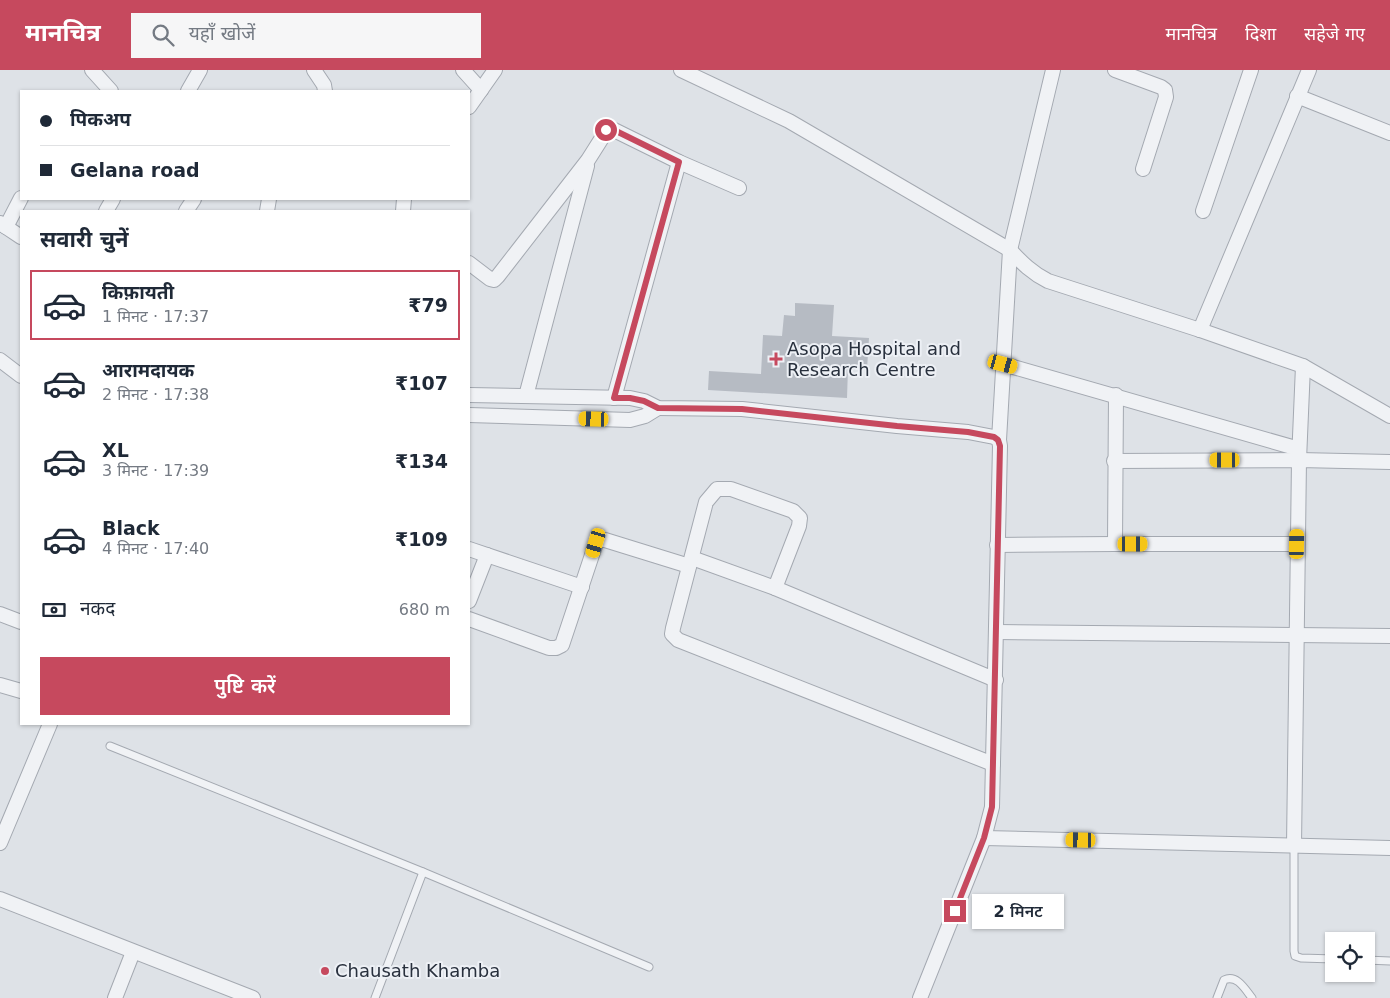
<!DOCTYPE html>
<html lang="hi">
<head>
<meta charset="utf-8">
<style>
	:root { --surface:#fff; --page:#f6f6f7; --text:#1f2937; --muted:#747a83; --line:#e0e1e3; --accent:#c6495e }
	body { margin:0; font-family:"DejaVu Sans","Noto Sans Devanagari",sans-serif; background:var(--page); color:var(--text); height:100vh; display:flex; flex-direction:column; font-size:19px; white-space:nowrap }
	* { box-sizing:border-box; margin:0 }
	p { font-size:16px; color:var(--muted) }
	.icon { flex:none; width:28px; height:28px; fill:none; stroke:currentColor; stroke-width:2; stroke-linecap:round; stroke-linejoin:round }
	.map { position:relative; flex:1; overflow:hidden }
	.drawer { position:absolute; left:20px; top:140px; width:450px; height:515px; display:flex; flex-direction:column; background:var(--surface); border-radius:0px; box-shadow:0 1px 4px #0004 }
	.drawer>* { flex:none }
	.guide { position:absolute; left:20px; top:20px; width:450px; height:110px; border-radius:0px; box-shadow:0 1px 4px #0004; display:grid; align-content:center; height:110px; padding:0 20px; background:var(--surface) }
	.buttons { position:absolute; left:1325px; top:862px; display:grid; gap:10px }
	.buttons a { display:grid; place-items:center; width:50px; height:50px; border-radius:0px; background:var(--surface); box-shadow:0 1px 4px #0004; font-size:25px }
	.end { position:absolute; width:22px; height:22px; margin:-11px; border:6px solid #c6495e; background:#fff; box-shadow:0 0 0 2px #fff }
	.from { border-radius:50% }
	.bubble { position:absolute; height:35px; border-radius:0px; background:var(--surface); box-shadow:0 1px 4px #0004; font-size:16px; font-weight:600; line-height:35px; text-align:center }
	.car { position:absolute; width:15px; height:30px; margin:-15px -8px; border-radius:6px; box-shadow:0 0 4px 1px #0007; background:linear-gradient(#f5c518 24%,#345 0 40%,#f5c518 0 76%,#345 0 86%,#f5c518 0) }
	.guide b { display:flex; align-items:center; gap:18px; height:48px; font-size:19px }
	.guide b+b { border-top:1px solid var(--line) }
	.guide i { width:12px; height:12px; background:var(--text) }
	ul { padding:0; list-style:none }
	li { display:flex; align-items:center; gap:15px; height:70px; margin:0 10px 8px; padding:0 10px; border:2px solid transparent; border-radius:0px }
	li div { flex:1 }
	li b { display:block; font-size:19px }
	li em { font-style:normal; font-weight:600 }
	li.active { border-color:var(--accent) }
	li>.icon { width:45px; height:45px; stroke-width:1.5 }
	h2 { padding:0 20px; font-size:22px; line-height:60px }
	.pay { display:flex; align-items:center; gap:12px; height:55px; padding:0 20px; font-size:19px }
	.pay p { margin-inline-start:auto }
	.primary-button { display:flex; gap:10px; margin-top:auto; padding:10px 20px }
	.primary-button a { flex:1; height:58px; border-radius:0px; background:var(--accent); color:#fff; font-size:20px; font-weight:600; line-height:58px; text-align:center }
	header { display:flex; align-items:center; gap:30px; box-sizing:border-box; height:70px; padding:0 25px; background:var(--accent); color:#fff }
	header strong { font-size:24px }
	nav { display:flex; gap:28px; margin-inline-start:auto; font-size:18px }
	.search { width:350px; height:45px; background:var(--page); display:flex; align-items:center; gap:12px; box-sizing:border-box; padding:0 18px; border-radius:0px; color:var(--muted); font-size:19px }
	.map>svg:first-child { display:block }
	.building { fill:#b6bbc3 }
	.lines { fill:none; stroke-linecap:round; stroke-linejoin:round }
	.lane-casing { stroke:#a4a9b1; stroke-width:9 }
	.street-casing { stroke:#a4a9b1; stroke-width:16 }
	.lane { stroke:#f0f2f5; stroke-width:7 }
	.street { stroke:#f0f2f5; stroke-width:14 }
	.route { stroke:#c6495e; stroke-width:6 }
	.poi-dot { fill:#c6495e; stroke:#edf0f5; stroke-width:2 }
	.labels { text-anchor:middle; stroke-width:4; stroke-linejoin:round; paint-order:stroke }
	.poi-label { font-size:18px; fill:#28303d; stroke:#edf0f5; text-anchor:start }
</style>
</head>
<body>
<header>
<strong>मानचित्र</strong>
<div class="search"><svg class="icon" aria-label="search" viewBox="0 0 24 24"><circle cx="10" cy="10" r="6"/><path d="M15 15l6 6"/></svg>यहाँ खोजें</div>
<nav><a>मानचित्र</a><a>दिशा</a><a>सहेजे गए</a></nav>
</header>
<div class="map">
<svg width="1390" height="928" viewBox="0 0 1390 928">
	<rect width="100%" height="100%" fill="#dee2e7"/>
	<polygon class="building" points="795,233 834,235 832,266 869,268 867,299 848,298 847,328 708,320 709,301 761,304 763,265 782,266 784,245 795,246"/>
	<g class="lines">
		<g class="lane-casing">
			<g id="lane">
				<polyline points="110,676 423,802 649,897"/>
				<polyline points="1294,776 1294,881 1295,886 1301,888 1334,889"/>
				<polyline points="1366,890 1390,891"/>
				<polyline points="375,928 423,802"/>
				<path d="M1217,928l7,-18c13,-6 21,9 28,18"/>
			</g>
		</g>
		<g class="street-casing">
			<g id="street">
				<polyline points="92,0 111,21"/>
				<polyline points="314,0 324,15 325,21"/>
				<polyline points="463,0 481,20"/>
				<path d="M681,0l108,51 221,129c12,13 22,23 38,31l152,49 103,36 87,50"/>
				<polyline points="1115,0 1161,17 1165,20 1166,27 1143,99"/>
				<polyline points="188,21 200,0"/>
				<polyline points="1297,26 1390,63"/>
				<polyline points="469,37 495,0"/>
				<polyline points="106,141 113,129"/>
				<polyline points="186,141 194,129"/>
				<polyline points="267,141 269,129"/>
				<polyline points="403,141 404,129"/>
				<polyline points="1203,141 1251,0"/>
				<polyline points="0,153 21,167"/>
				<polyline points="6,157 21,128"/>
				<polyline points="469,193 490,209 494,210 498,206 588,90 607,60 610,58 679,92 739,118"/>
				<polyline points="1200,260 1309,0"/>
				<polyline points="0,290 21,306"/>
				<polyline points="1003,294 1299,379"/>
				<polyline points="469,325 630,328 644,331 658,338 742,339 897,356 968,362 994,367 999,370 1000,376 992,737 984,768 920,928"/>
				<polyline points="1116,325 1115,474 1297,474"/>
				<polyline points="526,326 587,96"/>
				<polyline points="614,328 679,92"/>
				<polyline points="469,345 630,350 645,346 658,338"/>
				<polyline points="999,370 1010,180 1053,0"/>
				<polyline points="1114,391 1299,390 1390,392"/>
				<polyline points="997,475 1115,474"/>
				<polyline points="469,479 582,517"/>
				<polyline points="692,488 775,518 996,610"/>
				<polyline points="775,518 799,456 800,448 793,441 731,419 717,419 706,432 673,558 672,564 678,570 993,694"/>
				<polyline points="469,531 487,485"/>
				<polyline points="0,544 21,552"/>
				<polyline points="469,549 549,578 556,578 562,575 596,473 599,470 605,470 689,496"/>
				<polyline points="997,562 1390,566"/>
				<polyline points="0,615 21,621"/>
				<polyline points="984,768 1390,778"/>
				<polyline points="0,773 50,654"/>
				<polyline points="1294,776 1299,390 1303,296"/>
				<polyline points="0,829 253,928"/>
				<polyline points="115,928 133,882"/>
			</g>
		</g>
		<use href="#lane" class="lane"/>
		<use href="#street" class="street"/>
	</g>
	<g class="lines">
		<polyline class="route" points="606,60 610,58 614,60 679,92 614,328 630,328 644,331 658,338 742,339 897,356 968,362 994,367 998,370 1000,376 992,737 984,768 955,841"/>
	</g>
	<g class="poi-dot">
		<path d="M773.5 281.5h5v5h5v5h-5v5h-5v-5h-5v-5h5z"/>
		<circle cx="325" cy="901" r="5"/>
	</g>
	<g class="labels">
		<g class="poi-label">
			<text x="787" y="285">Asopa Hospital and<tspan x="787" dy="21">Research Centre</tspan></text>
			<text x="335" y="907">Chausath Khamba</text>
		</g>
	</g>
</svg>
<div class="buttons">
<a><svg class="icon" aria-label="locate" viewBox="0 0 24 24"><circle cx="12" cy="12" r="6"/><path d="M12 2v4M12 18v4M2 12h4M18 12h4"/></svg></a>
</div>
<i class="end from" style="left:606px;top:60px"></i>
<i class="end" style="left:955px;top:841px"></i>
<div class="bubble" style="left:972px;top:824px;width:92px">2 मिनट</div>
<i class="car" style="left:1003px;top:294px;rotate:105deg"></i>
<i class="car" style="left:594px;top:349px;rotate:272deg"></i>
<i class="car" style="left:1225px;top:390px;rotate:270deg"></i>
<i class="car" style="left:596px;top:473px;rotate:197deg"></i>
<i class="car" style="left:1133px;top:474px;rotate:90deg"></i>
<i class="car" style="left:1297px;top:474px;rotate:1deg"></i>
<i class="car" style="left:1081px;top:770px;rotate:271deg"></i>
<div class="guide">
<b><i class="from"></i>पिकअप</b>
<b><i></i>Gelana road</b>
</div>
<section class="drawer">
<h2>सवारी चुनें</h2>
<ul>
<li class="active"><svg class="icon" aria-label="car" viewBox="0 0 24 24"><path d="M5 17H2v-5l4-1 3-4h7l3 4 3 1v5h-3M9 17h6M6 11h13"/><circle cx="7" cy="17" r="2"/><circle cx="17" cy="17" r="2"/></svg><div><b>किफ़ायती</b><p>1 मिनट · 17:37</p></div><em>₹79</em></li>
<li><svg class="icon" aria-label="car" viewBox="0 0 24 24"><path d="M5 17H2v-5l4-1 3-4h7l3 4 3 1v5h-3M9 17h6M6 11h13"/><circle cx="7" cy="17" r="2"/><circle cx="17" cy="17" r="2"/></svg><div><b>आरामदायक</b><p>2 मिनट · 17:38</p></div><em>₹107</em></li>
<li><svg class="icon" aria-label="car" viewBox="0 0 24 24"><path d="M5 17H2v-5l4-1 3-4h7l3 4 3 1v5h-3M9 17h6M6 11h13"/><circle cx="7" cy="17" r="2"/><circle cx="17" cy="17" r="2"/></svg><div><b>XL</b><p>3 मिनट · 17:39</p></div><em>₹134</em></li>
<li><svg class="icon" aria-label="car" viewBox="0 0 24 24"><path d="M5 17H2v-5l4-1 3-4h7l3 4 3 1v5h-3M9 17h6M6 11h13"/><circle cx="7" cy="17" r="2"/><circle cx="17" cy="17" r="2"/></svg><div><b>Black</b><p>4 मिनट · 17:40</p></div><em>₹109</em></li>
</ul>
<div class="pay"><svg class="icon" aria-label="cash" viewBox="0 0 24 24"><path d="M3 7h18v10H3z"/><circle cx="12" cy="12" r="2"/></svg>नकद<p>680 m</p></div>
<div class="primary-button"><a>पुष्टि करें</a></div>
</section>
</div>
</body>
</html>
